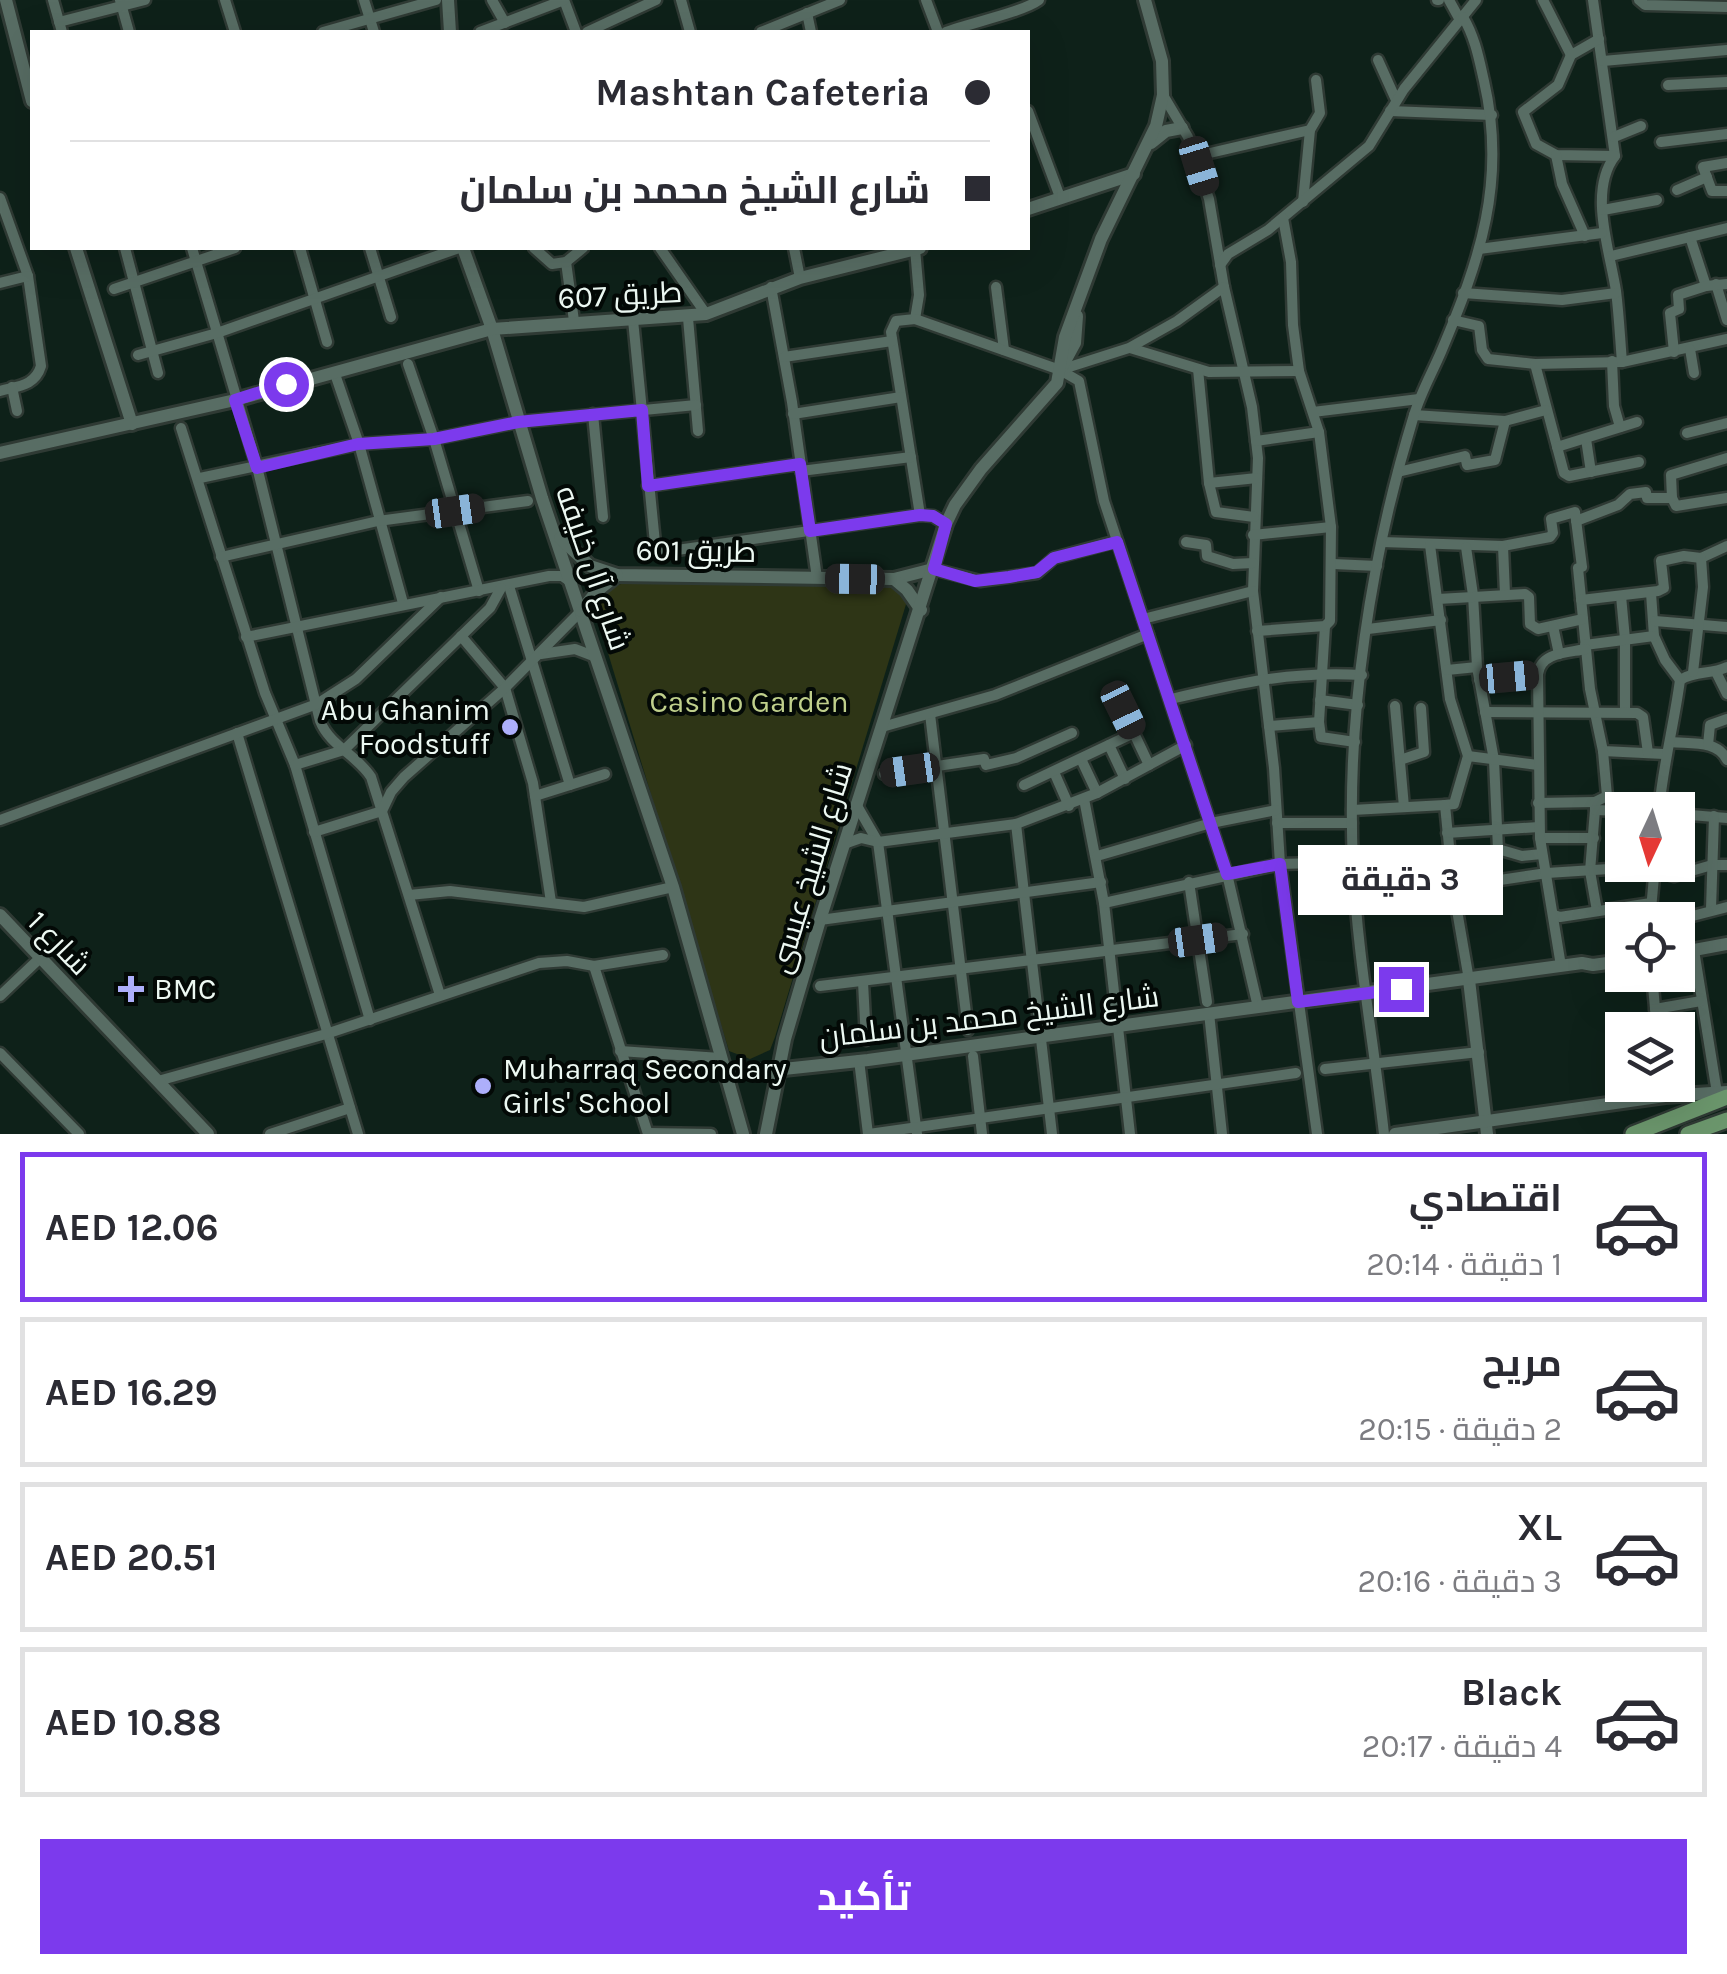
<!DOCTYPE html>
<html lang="ar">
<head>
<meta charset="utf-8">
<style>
	:root { --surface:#fff; --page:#f2f2f3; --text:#2b2b33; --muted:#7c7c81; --line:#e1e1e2; --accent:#7c3aed }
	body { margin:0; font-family:Karla,Cairo,sans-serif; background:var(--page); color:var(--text); direction:rtl; height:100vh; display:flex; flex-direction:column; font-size:38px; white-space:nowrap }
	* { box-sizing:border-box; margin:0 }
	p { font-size:32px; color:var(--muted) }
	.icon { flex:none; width:55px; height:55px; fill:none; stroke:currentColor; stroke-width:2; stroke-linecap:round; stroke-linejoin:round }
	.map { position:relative; height:1134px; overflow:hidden; direction:ltr }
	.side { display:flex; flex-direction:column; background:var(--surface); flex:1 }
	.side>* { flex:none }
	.hud { position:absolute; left:30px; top:30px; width:1000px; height:220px; border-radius:0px; box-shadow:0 10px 40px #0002; direction:rtl; display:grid; align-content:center; height:220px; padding:0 40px; background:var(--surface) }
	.needle { width:65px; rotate:184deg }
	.buttons { position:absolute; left:1605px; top:792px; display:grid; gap:20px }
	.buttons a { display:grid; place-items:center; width:90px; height:90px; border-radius:0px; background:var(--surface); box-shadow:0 10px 40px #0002; font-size:50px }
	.end { position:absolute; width:45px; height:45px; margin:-22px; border:12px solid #7c3aed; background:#fff; box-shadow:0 0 0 5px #fff }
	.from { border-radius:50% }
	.bubble { position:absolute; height:70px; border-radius:0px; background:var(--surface); box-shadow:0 10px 40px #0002; font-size:32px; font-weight:700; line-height:70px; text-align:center; direction:rtl }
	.car { position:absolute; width:30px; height:60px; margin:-30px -15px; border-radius:12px; box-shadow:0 0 8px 2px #0007; background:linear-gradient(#222 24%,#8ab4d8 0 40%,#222 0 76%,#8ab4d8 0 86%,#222 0) }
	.hud b { display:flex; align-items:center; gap:35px; height:95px; font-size:38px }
	.hud b+b { border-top:2px solid var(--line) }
	.hud i { width:25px; height:25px; background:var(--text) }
	ul { padding:18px 0 0; list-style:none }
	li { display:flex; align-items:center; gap:30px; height:150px; margin:0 20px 15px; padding:0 20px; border:5px solid var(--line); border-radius:0px }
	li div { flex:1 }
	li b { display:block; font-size:38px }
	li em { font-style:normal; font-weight:700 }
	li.current { border-color:var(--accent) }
	li>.icon { width:90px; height:90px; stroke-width:1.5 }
	.action { display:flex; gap:20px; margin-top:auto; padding:20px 40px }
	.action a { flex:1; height:115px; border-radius:0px; background:var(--accent); color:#fff; font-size:40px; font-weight:700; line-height:115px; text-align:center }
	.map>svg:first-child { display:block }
	.green { fill:#2e3516 }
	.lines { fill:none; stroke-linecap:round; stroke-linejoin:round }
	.minor-casing { stroke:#2f3a34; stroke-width:15 }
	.tertiary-casing { stroke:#2f3a34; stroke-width:18 }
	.primary-casing { stroke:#2f3a34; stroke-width:20 }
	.minor { stroke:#586d64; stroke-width:10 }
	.tertiary { stroke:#586d64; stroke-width:12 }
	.primary { stroke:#6b966c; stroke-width:15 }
	.route { stroke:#7c3aed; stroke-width:12 }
	.poi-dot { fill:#adaffb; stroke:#030906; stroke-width:4 }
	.labels { text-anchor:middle; stroke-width:8; stroke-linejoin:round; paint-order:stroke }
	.street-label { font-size:30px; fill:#ecf8f2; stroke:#030906 }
	.park-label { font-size:30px; fill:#c0d08c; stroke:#030906 }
	.poi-label { font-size:30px; fill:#ecf8f2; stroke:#030906; text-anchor:start }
</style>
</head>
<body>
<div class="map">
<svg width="1727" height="1134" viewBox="0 0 1727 1134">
	<rect width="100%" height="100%" fill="#0e2119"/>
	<polygon class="green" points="885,580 902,588 907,601 775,1037 770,1050 750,1059 729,1051 598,620 597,601 612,587 627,582"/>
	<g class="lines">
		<g class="minor-casing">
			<g id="minor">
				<polyline points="53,0 62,32"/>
				<polyline points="120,0 129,32"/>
				<polyline points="225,0 235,32"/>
				<polyline points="364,0 374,32"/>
				<polyline points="492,0 505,23"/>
				<polyline points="564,0 576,32"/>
				<polyline points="681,0 690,32"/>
				<polyline points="926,0 938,32"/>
				<polyline points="1437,0 1439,0"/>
				<polyline points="1449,0 1460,20"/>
				<polyline points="1543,0 1571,55"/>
				<path d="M1593,0l22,156c-27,35 -5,95 1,135 3,24 4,47 6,71"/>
				<polyline points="1639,0 1645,5 1727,7"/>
				<polyline points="807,13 811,32"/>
				<polyline points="59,22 145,0"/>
				<polyline points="323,32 436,0"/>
				<polyline points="480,32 564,0"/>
				<polyline points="587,32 656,0"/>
				<polyline points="761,32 840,0"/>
				<path d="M946,32c24,-9 77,-20 93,-32"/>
				<polyline points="1599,39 1571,55 1558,85 1523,112 1536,144 1556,155 1615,156"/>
				<polyline points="1378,60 1396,100"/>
				<polyline points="1603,61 1727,50"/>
				<polyline points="1668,85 1727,82"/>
				<polyline points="1163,95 1188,137 1209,199 1224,287 1252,407 1258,458 1253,591 1274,768 1280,864 1317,1134"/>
				<polyline points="1028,111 1060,197"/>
				<polyline points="1390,111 1492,115"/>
				<polyline points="1614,137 1641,126"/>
				<polyline points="1661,142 1727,134"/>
				<polyline points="1556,155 1562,184 1585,236"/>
				<polyline points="1197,156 1310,130"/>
				<polyline points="1727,163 1703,167 1712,191 1727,191"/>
				<polyline points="1677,190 1707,177"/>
				<path d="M0,198l28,78 13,90c-6,20 -23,20 -41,25"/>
				<polyline points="1303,202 1310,130 1320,113 1316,80"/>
				<polyline points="1603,210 1657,200"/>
				<polyline points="1690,237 1706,286"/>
				<polyline points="125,248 158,373"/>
				<path d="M192,248l65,219 63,254c10,25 37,34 51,56l69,218"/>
				<polyline points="300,248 327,342"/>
				<polyline points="370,248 391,317"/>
				<polyline points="534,248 552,264 566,262 574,321"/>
				<polyline points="660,248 706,314"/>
				<polyline points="794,248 800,278"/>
				<polyline points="915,249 919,295 915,319 896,321 891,332 920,515"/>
				<polyline points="1479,249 1602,233"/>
				<polyline points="1611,256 1727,228"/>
				<polyline points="566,262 583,248"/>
				<polyline points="1220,265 1228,254 1268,230 1369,146 1404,89 1476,0"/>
				<polyline points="0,283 28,276"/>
				<polyline points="1716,284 1727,320"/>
				<polyline points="771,287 792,402 817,578"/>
				<polyline points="996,287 1004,350"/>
				<polyline points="114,289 235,248"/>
				<polyline points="1463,293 1562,300 1616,293"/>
				<polyline points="688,318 698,431"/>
				<polyline points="915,319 1060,370 1079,381 1104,501 1227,874 1258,1007"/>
				<polyline points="633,320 656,553 920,515 933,516 946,524"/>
				<polyline points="1453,320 1479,326 1482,350 1488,359 1535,364 1622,362 1727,339"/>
				<polyline points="1130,348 1209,372 1299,371"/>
				<polyline points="1690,349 1694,373"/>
				<polyline points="1674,352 1670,313 1679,309 1678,295 1706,286 1727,284"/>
				<polyline points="138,355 217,333 459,248"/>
				<polyline points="784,357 892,341"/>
				<polyline points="1612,361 1614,406 1620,427"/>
				<polyline points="408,364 434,439 479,591"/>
				<polyline points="1535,364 1564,473 1569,476 1639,462"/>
				<polyline points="1198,369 1209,483"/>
				<polyline points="1060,370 1129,348 1177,321 1224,287"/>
				<polyline points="335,374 359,444 403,603"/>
				<polyline points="12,387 17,411"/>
				<polyline points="1313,412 1419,399"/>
				<polyline points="593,414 603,517"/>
				<polyline points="793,414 901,397"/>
				<polyline points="1414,415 1505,421 1546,410"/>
				<polyline points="181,428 265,693 295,765 370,1020"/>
				<polyline points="1687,433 1727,423"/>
				<polyline points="1586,439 1591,472"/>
				<polyline points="1256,441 1319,432"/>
				<polyline points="1557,447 1637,422"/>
				<polyline points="801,471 911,457"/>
				<polyline points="1398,472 1465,456 1467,465 1495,460 1505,421"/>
				<polyline points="200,478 359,444 434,439 518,422 696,405"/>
				<polyline points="648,486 800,464"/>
				<polyline points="1672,498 1676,506 1727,498"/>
				<polyline points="1254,517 1216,512 1209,483 1257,478"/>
				<polyline points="1576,521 1618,505 1630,494 1646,492 1647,498 1672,498 1671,475 1727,458"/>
				<polyline points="1253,535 1331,527"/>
				<polyline points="1186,542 1206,545 1207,556 1233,564 1253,563"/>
				<polyline points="1382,542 1503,546 1550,537 1553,533 1551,519 1575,512 1582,567 1578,568 1590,689 1603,751 1664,754"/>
				<polyline points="1430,545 1450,699 1468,756 1454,804 1445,805 1453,887 1469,980"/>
				<polyline points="1503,546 1505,594"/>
				<polyline points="1466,547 1473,595 1477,667 1494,760 1498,849 1522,856 1542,854"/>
				<polyline points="221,557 378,521 528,501"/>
				<polyline points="1333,564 1377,566"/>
				<polyline points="933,569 980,581 1037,573 1054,558 1117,541"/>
				<polyline points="509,586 570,785"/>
				<path d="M1651,593l3,43 11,24 15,20c16,-10 31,-5 47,-13"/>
				<polyline points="1621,596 1625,639 1625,712"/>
				<polyline points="1438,599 1525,594 1529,597 1530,624 1538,629 1583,619"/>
				<polyline points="1581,600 1658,591 1664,588 1661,561 1684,556 1701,558 1727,546"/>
				<polyline points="1143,619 1253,591"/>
				<polyline points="1655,621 1727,627"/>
				<polyline points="1325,626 1319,722 1321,737 1355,742"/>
				<polyline points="1553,626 1559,654"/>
				<polyline points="1368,629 1441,620"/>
				<polyline points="1257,631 1325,626 1330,621 1331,527 1319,432 1299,371 1293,325 1291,262 1283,218"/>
				<polyline points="461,636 505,688 533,783 551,902"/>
				<polyline points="246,637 549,576 562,576 572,583"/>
				<polyline points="1585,645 1654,636"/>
				<polyline points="541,654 575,649 596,657"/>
				<polyline points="1447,670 1477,667"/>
				<polyline points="1693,672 1703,587 1701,558"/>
				<polyline points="1716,672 1727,694"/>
				<polyline points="1479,680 1538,674"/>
				<path d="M1171,699c68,-16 120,-28 191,-24"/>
				<polyline points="1320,700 1358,705"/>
				<polyline points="1395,706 1404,807"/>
				<polyline points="1123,710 1149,765"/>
				<polyline points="1485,712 1637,713 1643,717 1648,753"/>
				<polyline points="930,714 968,1030"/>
				<polyline points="1269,726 1319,722"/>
				<polyline points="882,727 995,695 1148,634"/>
				<polyline points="237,733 358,1134"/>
				<path d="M1671,742c20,2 47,-2 56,18"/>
				<polyline points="1109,745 1125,779"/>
				<polyline points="1708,745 1710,725 1727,719"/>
				<polyline points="1468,756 1538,765"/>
				<polyline points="1081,759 1097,793"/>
				<polyline points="1400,760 1424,752 1421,708"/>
				<polyline points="295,765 344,750 490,608 501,588"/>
				<polyline points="1054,772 1069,806"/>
				<polyline points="884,774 984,759 986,765 1016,758 1072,733"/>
				<polyline points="1024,785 1134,733"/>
				<polyline points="535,796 605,774"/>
				<polyline points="1084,799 1104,903 1130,1134"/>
				<polyline points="1538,803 1595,802"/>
				<polyline points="856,804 878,842 917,1134"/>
				<polyline points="1352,810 1445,805"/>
				<polyline points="1595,810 1590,871 1597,911"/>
				<polyline points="1595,810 1595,802 1607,796 1603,751"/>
				<polyline points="1595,810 1622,811"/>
				<path d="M1659,810c4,-45 15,-85 21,-130"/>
				<polyline points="1678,814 1727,818"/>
				<polyline points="0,820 317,704 356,679 441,597"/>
				<polyline points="1277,823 1352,823"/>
				<polyline points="1016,824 1052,1134"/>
				<polyline points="314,832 382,811 391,792 404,777 505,688 581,611"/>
				<polyline points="1447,833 1539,827"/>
				<polyline points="1540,838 1594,838"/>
				<polyline points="844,844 861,838 878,842 1016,824 1097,793 1186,745"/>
				<polyline points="1097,856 1211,823 1276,810"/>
				<polyline points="1189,882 1207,1002"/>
				<polyline points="1453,887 1547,873 1640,867 1674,876 1712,865 1727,865"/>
				<polyline points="409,895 450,891 584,907 673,887"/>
				<polyline points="1104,903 1280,864 1353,862"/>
				<polyline points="1711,909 1714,816"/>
				<polyline points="1554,915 1560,917 1651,903"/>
				<polyline points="820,920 1101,882"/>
				<polyline points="1650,920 1655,866"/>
				<polyline points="1677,920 1727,907"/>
				<polyline points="1694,950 1717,1093"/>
				<polyline points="594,966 648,1134"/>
				<path d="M1561,966l-21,-128 -2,-164c3,-22 29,-21 48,-25"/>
				<polyline points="1652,975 1657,1030"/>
				<polyline points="863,982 866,1040"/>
				<polyline points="820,986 1243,934"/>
				<polyline points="0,996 39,959"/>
				<polyline points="1655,1009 1701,1001"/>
				<polyline points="1209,1013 1222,1134"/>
				<polyline points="620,1051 720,1058"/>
				<polyline points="0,1053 79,1134"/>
				<polyline points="973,1056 982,1134"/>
				<polyline points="859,1060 868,1134"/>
				<polyline points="1325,1069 1479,1052"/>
				<polyline points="158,1081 326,1034 539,963 567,961 594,966 663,955"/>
				<polyline points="648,1133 711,1134"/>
				<polyline points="270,1134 350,1108"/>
				<polyline points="869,1134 1296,1073"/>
				<path d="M1384,1134c-10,-90 -27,-181 -31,-271 -7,-147 18,-308 61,-448 7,-23 18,-42 27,-63 39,-92 66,-171 43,-271 -5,-22 -9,-44 -21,-64"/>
			</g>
		</g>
		<g class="tertiary-casing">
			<g id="tertiary">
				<polyline points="6,0 32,101"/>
				<polyline points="448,0 450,32"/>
				<polyline points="1151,143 1166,131 1182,128"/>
				<polyline points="1028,209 1134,174"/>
				<polyline points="76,248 132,424"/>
				<polyline points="463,248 492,329 542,498 673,887 743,1134"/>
				<polyline points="1062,367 1075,343 1077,316"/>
				<polyline points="0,453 235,400 492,329 706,314 800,278 920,248"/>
				<polyline points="560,538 590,566 617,575 894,579 933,569"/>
				<polyline points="894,579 907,590 921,610"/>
				<polyline points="581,611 597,591 617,575"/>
				<polyline points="0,915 208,1134"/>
				<polyline points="1678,953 1727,944"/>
				<polyline points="1469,980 1487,1134"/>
				<polyline points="724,1071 765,1071 868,1060 1582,963 1593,965 1622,961"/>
				<polyline points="766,1134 785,1039 820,920 946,524 955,505 981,469 1057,383 1065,337 1101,239 1156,126 1163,95 1162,61 1145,0"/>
				<polyline points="1395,1134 1665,1096 1727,1092"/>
			</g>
		</g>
		<g class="primary-casing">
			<g id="primary">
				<polyline points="1633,1134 1727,1097"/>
				<polyline points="1688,1134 1727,1120"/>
			</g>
		</g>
		<use href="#minor" class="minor"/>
		<use href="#tertiary" class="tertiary"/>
		<use href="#primary" class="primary"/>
	</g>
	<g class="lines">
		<polyline class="route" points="286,384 235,400 257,468 358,444 434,439 518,422 642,410 648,486 800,464 810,531 920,515 933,516 946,524 934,569 975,581 1009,577 1037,572 1054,558 1117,542 1227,874 1280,864 1298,1002 1401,989"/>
	</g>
	<g class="poi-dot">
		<circle cx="510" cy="727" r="10"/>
		<path d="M126 974h10v10h10v10h-10v10h-10v-10h-10v-10h10z"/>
		<circle cx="483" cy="1086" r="10"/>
	</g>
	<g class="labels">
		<g class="street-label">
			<text transform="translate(620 295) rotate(-3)" y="10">طريق 607</text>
			<text transform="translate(696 551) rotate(1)" y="10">طريق 601</text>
			<text transform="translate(593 568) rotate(71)" y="10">شارع آل خليفه</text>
			<text transform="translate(811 868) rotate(-73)" y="10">شارع الشيخ عيسى</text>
			<text transform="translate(59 943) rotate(46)" y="10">شارع 1</text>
			<text transform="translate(989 1017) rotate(-7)" y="10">شارع الشيخ محمد بن سلمان</text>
		</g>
		<g class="park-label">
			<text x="749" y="712">Casino Garden</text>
		</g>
		<g class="poi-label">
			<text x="490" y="720" text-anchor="end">Abu Ghanim<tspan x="490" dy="34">Foodstuff</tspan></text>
			<text x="154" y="999">BMC</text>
			<text x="503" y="1079">Muharraq Secondary<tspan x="503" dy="34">Girls' School</tspan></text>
		</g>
	</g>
</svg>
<div class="buttons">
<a><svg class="needle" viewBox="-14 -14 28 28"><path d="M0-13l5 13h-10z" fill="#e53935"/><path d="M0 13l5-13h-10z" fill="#7c7c81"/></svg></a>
<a><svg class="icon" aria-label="locate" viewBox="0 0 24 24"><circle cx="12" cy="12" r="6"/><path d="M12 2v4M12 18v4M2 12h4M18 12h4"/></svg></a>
<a><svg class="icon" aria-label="layers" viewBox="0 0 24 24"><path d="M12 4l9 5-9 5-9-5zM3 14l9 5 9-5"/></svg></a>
</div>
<i class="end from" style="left:286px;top:384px"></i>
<i class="end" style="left:1401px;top:989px"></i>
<div class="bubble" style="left:1298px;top:845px;width:205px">3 دقيقة</div>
<i class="car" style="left:1199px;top:166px;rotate:163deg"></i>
<i class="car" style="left:455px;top:511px;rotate:82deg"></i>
<i class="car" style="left:855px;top:579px;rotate:271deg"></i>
<i class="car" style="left:1509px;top:677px;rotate:85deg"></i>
<i class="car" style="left:1123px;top:710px;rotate:154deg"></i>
<i class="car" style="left:910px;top:770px;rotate:262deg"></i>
<i class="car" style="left:1198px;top:940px;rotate:82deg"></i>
<div class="hud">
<b><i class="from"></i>Mashtan Cafeteria</b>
<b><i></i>شارع الشيخ محمد بن سلمان</b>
</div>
</div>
<section class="side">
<ul>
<li class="current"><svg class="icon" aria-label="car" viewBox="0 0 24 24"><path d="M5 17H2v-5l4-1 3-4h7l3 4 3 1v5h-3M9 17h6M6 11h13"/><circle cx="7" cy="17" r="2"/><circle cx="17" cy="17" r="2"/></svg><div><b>اقتصادي</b><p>1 دقيقة · 20:14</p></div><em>AED 12.06</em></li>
<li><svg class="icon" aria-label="car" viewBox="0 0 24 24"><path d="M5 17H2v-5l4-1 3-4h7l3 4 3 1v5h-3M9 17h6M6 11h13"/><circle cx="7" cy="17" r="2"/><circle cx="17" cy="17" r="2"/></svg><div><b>مريح</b><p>2 دقيقة · 20:15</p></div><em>AED 16.29</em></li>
<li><svg class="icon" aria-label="car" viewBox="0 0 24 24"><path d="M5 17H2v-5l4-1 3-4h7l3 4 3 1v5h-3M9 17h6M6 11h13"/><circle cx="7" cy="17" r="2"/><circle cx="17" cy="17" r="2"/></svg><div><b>XL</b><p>3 دقيقة · 20:16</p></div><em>AED 20.51</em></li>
<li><svg class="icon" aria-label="car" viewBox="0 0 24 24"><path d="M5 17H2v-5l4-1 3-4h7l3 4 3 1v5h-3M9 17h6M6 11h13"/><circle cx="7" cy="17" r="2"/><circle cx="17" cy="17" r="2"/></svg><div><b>Black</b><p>4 دقيقة · 20:17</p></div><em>AED 10.88</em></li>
</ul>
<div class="action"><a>تأكيد</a></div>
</section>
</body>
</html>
